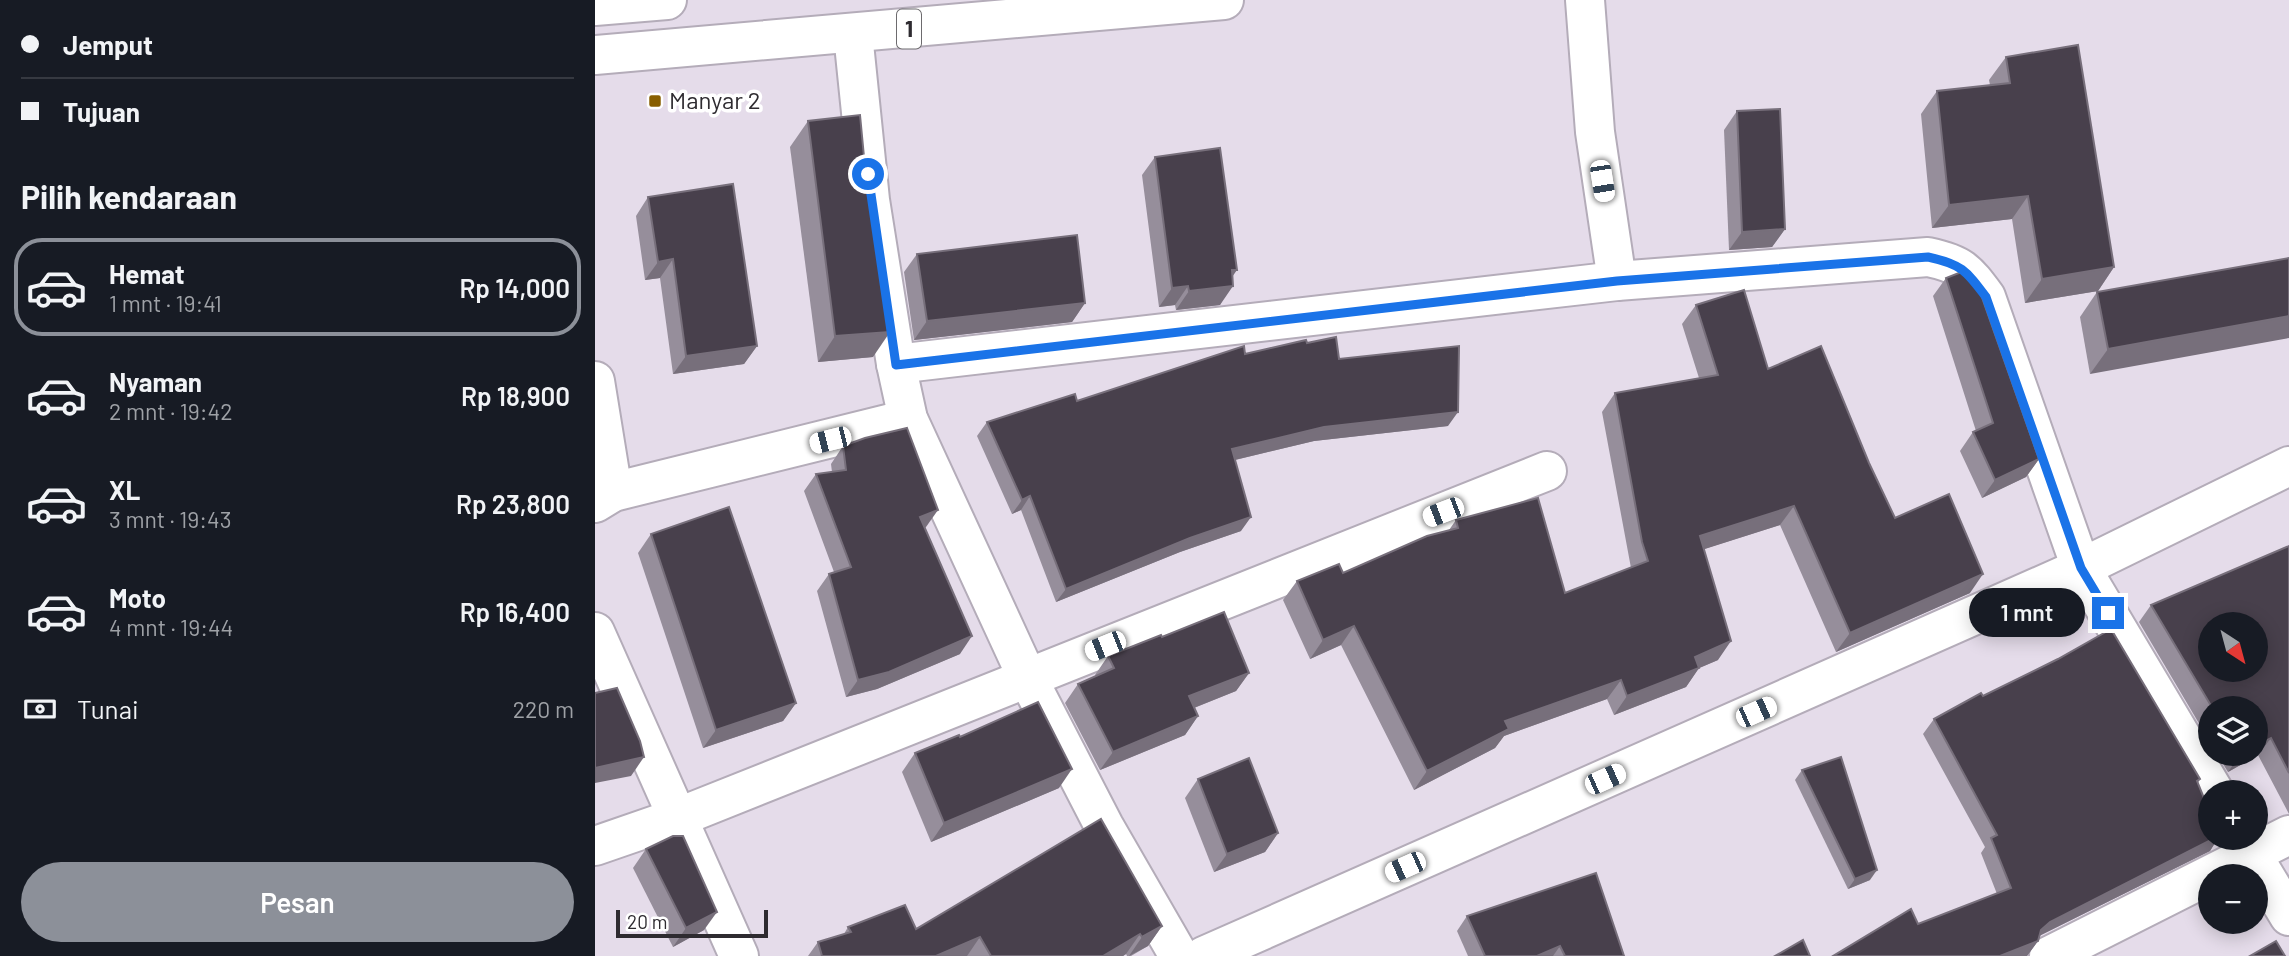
<!DOCTYPE html>
<html lang="id">
<head>
<meta charset="utf-8">
<style>
	:root { --surface:#171b24; --page:#20242c; --text:#f1f3f6; --muted:#9ea1a6; --line:#363941; --accent:#8c9099 }
	body { margin:0; font-family:Barlow,sans-serif; background:var(--page); color:var(--text); height:100vh; display:flex; flex-direction:column; font-size:26px; white-space:nowrap }
	* { box-sizing:border-box; margin:0 }
	p { font-size:23px; color:var(--muted) }
	.icon { flex:none; width:38px; height:38px; fill:none; stroke:currentColor; stroke-width:2; stroke-linecap:round; stroke-linejoin:round }
	.map { position:relative; flex:1; overflow:hidden }
	.panel { display:flex; flex-direction:column; background:var(--surface); width:595px }
	.panel>* { flex:none }
	.guide { display:grid; align-content:center; height:154px; padding:0 21px; background:var(--surface) }
	.needle { width:46px; rotate:144deg }
	.fabs { position:absolute; left:1603px; top:612px; display:grid; gap:14px }
	.fabs a { display:grid; place-items:center; width:70px; height:70px; border-radius:50%; background:var(--surface); box-shadow:0 4px 18px #0003; font-size:35px }
	.scale { position:absolute; left:21px; bottom:18px; width:152px; box-sizing:border-box; padding-left:7px; border:4px solid #2e2b30; border-top:0; font-size:19px; line-height:24px; white-space:nowrap; color:#2e2b30; -webkit-text-stroke:5px #fff; paint-order:stroke }
	.end { position:absolute; width:32px; height:32px; margin:-16px; border:9px solid #1a73e8; background:#fff; box-shadow:0 0 0 4px #fff }
	.from { border-radius:50% }
	.bubble { position:absolute; height:49px; border-radius:24px; background:var(--surface); box-shadow:0 4px 18px #0003; font-size:23px; font-weight:600; line-height:49px; text-align:center }
	.car { position:absolute; width:21px; height:42px; margin:-21px -10px; border-radius:9px; box-shadow:0 0 5px 2px #0007; background:linear-gradient(#fff 24%,#345 0 40%,#fff 0 76%,#345 0 86%,#fff 0) }
	.guide b { display:flex; align-items:center; gap:24px; height:66px; font-size:26px }
	.guide b+b { border-top:2px solid var(--line) }
	.guide i { width:18px; height:18px; background:var(--text) }
	ul { padding:0; list-style:none }
	li { display:flex; align-items:center; gap:21px; height:98px; margin:0 14px 10px; padding:0 7px; border:4px solid transparent; border-radius:28px }
	li div { flex:1 }
	li b { display:block; font-size:26px }
	li em { font-style:normal; font-weight:600 }
	li.current { border-color:var(--accent) }
	li>.icon { width:63px; height:63px; stroke-width:1.5 }
	h2 { padding:0 21px; font-size:32px; line-height:84px }
	.pay { display:flex; align-items:center; gap:18px; height:77px; padding:0 21px; font-size:26px }
	.pay p { margin-inline-start:auto }
	.cta { display:flex; gap:14px; margin-top:auto; padding:14px 21px }
	.cta a { flex:1; height:80px; border-radius:42px; background:var(--accent); color:#fff; font-size:28px; font-weight:600; line-height:80px; text-align:center }
	main { display:flex; flex:1; min-height:0 }
	.map>svg:first-child { display:block }
	.lines { fill:none; stroke-linecap:round; stroke-linejoin:round }
	.minor-casing { stroke:#b4acb9; stroke-width:42 }
	.trunk-casing { stroke:#b4acb9; stroke-width:42 }
	.minor { stroke:#fff; stroke-width:38 }
	.trunk { stroke:#fff; stroke-width:38 }
	.wall { fill:#968e9b }
	.shaded-wall { fill:#776f7b }
	.building { fill:#48404c; stroke:#776f7b; stroke-width:2; fill-rule:evenodd }
	.route { stroke:#1a73e8; stroke-width:9 }
	.poi-dot { fill:#885e00; stroke:#fff; stroke-width:2.5 }
	.labels { text-anchor:middle; stroke-width:7; stroke-linejoin:round; paint-order:stroke }
	.shield { fill:#fff; stroke:#6d6b6e; stroke-width:2 }
	.shield-label { font-size:23px; font-weight:bold; fill:#2e2b30 }
	.poi-label { font-size:24px; fill:#2e2b30; stroke:#fff; text-anchor:start }
</style>
</head>
<body>
<main>
<section class="panel">
<div class="guide">
<b><i class="from"></i>Jemput</b>
<b><i></i>Tujuan</b>
</div>
<h2>Pilih kendaraan</h2>
<ul>
<li class="current"><svg class="icon" aria-label="car" viewBox="0 0 24 24"><path d="M5 17H2v-5l4-1 3-4h7l3 4 3 1v5h-3M9 17h6M6 11h13"/><circle cx="7" cy="17" r="2"/><circle cx="17" cy="17" r="2"/></svg><div><b>Hemat</b><p>1 mnt · 19:41</p></div><em>Rp 14,000</em></li>
<li><svg class="icon" aria-label="car" viewBox="0 0 24 24"><path d="M5 17H2v-5l4-1 3-4h7l3 4 3 1v5h-3M9 17h6M6 11h13"/><circle cx="7" cy="17" r="2"/><circle cx="17" cy="17" r="2"/></svg><div><b>Nyaman</b><p>2 mnt · 19:42</p></div><em>Rp 18,900</em></li>
<li><svg class="icon" aria-label="car" viewBox="0 0 24 24"><path d="M5 17H2v-5l4-1 3-4h7l3 4 3 1v5h-3M9 17h6M6 11h13"/><circle cx="7" cy="17" r="2"/><circle cx="17" cy="17" r="2"/></svg><div><b>XL</b><p>3 mnt · 19:43</p></div><em>Rp 23,800</em></li>
<li><svg class="icon" aria-label="car" viewBox="0 0 24 24"><path d="M5 17H2v-5l4-1 3-4h7l3 4 3 1v5h-3M9 17h6M6 11h13"/><circle cx="7" cy="17" r="2"/><circle cx="17" cy="17" r="2"/></svg><div><b>Moto</b><p>4 mnt · 19:44</p></div><em>Rp 16,400</em></li>
</ul>
<div class="pay"><svg class="icon" aria-label="cash" viewBox="0 0 24 24"><path d="M3 7h18v10H3z"/><circle cx="12" cy="12" r="2"/></svg>Tunai<p>220 m</p></div>
<div class="cta"><a>Pesan</a></div>
</section>
<div class="map">
<svg width="1694" height="956" viewBox="0 0 1694 956">
	<rect width="100%" height="100%" fill="#e5dcea"/>
	<g class="lines">
		<g class="minor-casing">
			<g id="minor">
				<polyline points="990,0 1000,132 1022,281"/>
				<polyline points="258,34 275,200 301,364 313,419 432,677 509,826 584,956"/>
				<path d="M301,364l721,-83 311,-24c33,7 38,13 58,40l95,271 134,225"/>
				<polyline points="0,381 18,492"/>
				<polyline points="0,503 18,492 313,419"/>
				<polyline points="0,632 144,956"/>
				<polyline points="1647,838 1694,916"/>
				<polyline points="0,846 84,817 952,471"/>
				<polyline points="609,956 1486,568 1694,466"/>
				<polyline points="1454,956 1694,835"/>
			</g>
		</g>
		<g class="trunk-casing">
			<g id="trunk">
				<polyline points="0,6 72,0"/>
				<polyline points="0,55 629,0"/>
			</g>
		</g>
		<use href="#minor" class="minor"/>
		<use href="#trunk" class="trunk"/>
	</g>
	<g class="wall">
		<polygon points="1411,57 1519,267 1503,291 1430,303 1417,219 1337,228 1326,114 1342,91 1395,85 1394,80"/>
		<polygon points="1142,111 1190,229 1177,247 1134,250 1129,130"/>
		<polygon points="213,121 278,357 223,362 195,147"/>
		<polygon points="560,157 638,277 625,305 581,310 580,305 564,307 547,175"/>
		<polygon points="53,197 162,346 149,364 78,374 65,278 50,280 41,216"/>
		<polygon points="322,254 490,303 477,322 319,340 309,272"/>
		<polygon points="1694,258 1495,374 1485,317 1502,292"/>
		<polygon points="1351,278 1444,459 1431,477 1387,498 1365,451 1378,432 1381,431 1338,296"/>
		<polygon points="1101,305 1173,369 1274,463 1300,518 1375,593 1241,652 1185,525 1109,549 1123,660 1104,668 1091,687 1019,715 1012,699 909,736 900,748 819,790 746,645 715,659 688,600 702,581 748,573 854,530 861,520 970,593 1036,568 1007,412 1020,393 1104,378 1087,324"/>
		<polygon points="712,343 744,359 853,426 719,441 640,460 646,531 585,552 461,602 426,510 417,514 382,436 392,422 482,401 650,354"/>
		<polygon points="248,446 331,527 330,528 365,654 282,689 251,697 222,591 234,574 239,572 209,491 221,474 237,472 236,464"/>
		<polygon points="56,534 201,703 188,721 108,748 43,553"/>
		<polygon points="1694,546 1694,814 1663,755 1633,772 1622,754 1661,754 1661,709 1615,709 1615,742 1544,622 1556,605"/>
		<polygon points="567,637 654,673 641,691 599,708 603,716 590,735 505,770 470,703 483,684 501,676 500,675 513,656"/>
		<polygon points="1388,696 1605,779 1603,783 1615,838 1623,838 1615,851 1444,936 1443,941 1432,956 1238,956 1402,894 1386,853 1390,847 1328,734 1339,719"/>
		<polygon points="365,737 464,788 336,842 307,772 320,753"/>
		<polygon points="1207,770 1275,880 1253,889 1200,780"/>
		<polygon points="603,779 683,833 670,852 619,872 590,798"/>
		<polygon points="51,849 109,930 78,947 38,868"/>
		<polygon points="872,916 1029,956 873,956 862,931"/>
		<polygon points="567,926 553,946 536,956 532,956 531,954 528,956 213,956 223,942 249,934 253,927 321,929"/>
	</g>
	<g class="shaded-wall">
		<polygon points="1433,196 1417,219 1337,228 1354,205"/>
		<polygon points="1190,229 1177,247 1134,250 1147,232"/>
		<polygon points="78,259 65,278 50,280 63,262"/>
		<polygon points="1519,267 1503,291 1430,303 1447,279"/>
		<polygon points="637,270 642,270 630,287 638,286 625,305 581,310 594,291"/>
		<polygon points="593,286 580,305 564,307 577,288"/>
		<polygon points="490,303 477,322 319,340 332,321"/>
		<polygon points="1694,316 1694,338 1495,374 1513,349"/>
		<polygon points="295,332 278,357 223,362 240,336"/>
		<polygon points="162,346 149,364 78,374 91,356"/>
		<polygon points="863,412 853,426 719,441 627,463 637,449 729,427"/>
		<polygon points="1444,459 1431,477 1387,498 1400,480"/>
		<polygon points="435,496 426,510 417,514 427,500"/>
		<polygon points="1199,506 1185,525 1091,555 1105,536"/>
		<polygon points="343,510 331,527 313,534 325,517"/>
		<polygon points="656,517 646,531 585,552 461,602 471,589 595,538"/>
		<polygon points="1388,574 1375,593 1241,652 1255,633"/>
		<polygon points="759,626 746,645 715,659 728,640"/>
		<polygon points="377,636 365,654 282,689 251,697 263,680"/>
		<polygon points="1136,641 1123,660 1102,669 1104,668 1091,687 1019,715 1032,696 1100,657"/>
		<polygon points="654,673 641,691 581,715 594,696"/>
		<polygon points="1026,680 1012,699 909,736 900,748 819,790 832,771 910,721"/>
		<polygon points="201,703 188,721 108,748 121,730"/>
		<polygon points="603,716 590,735 505,770 518,752"/>
		<polygon points="1676,738 1663,755 1633,772 1645,755 1661,754 1661,746"/>
		<polygon points="49,757 36,776 0,783 0,768"/>
		<polygon points="477,769 464,788 336,842 349,823"/>
		<polygon points="683,833 670,852 619,872 632,854"/>
		<polygon points="1620,838 1623,838 1615,851 1444,936 1443,941 1432,956 1405,956 1446,930 1455,922"/>
		<polygon points="1282,870 1275,880 1253,889 1260,879"/>
		<polygon points="122,912 109,930 78,947 91,928"/>
		<polygon points="567,926 553,946 534,956 547,937"/>
		<polygon points="545,934 531,954 528,956 508,956"/>
		<polygon points="385,937 372,956 341,956"/>
		<polygon points="965,946 958,956 942,956"/>
	</g>
	<g class="building">
		<polygon points="1483,45 1519,267 1447,279 1433,196 1354,205 1342,91 1415,83 1411,57"/>
		<polygon points="1185,109 1190,229 1147,232 1142,111"/>
		<polygon points="265,115 271,178 295,332 240,336 213,121"/>
		<polygon points="625,148 642,270 637,270 638,286 594,291 593,286 577,288 560,157"/>
		<polygon points="138,184 162,346 91,356 78,259 63,262 53,197"/>
		<polygon points="482,235 490,303 332,321 322,254"/>
		<polygon points="1694,258 1694,316 1513,349 1502,292"/>
		<polygon points="1369,271 1384,289 1444,459 1400,480 1378,432 1398,423 1351,278"/>
		<polygon points="1149,290 1173,369 1226,346 1274,463 1300,518 1354,494 1388,574 1255,633 1199,506 1105,536 1136,641 1100,657 1104,668 1032,696 1026,680 910,721 914,729 832,771 759,626 728,640 702,581 744,564 748,573 832,536 863,528 861,520 943,498 970,593 1053,561 1047,542 1020,393 1123,375 1101,305"/>
		<polygon points="741,337 744,359 864,346 863,412 729,427 637,449 656,517 595,538 471,589 435,496 427,500 392,422 480,394 482,401 649,346 650,354 711,340 712,343"/>
		<polygon points="312,428 343,510 325,517 377,636 294,672 263,680 234,574 256,567 221,474 251,470 248,446 270,438"/>
		<polygon points="134,507 201,703 121,730 56,534"/>
		<path d="M1694,546v227l-18,-35 -15,8v-37h-43l-62,-104zM1615,625h46v45h-46z"/>
		<polygon points="629,612 654,673 594,696 603,716 518,752 483,684 519,668 513,656 566,635 567,637"/>
		<polygon points="1516,629 1605,779 1602,781 1615,813 1615,838 1620,838 1455,922 1446,930 1443,941 1405,956 1238,956 1316,909 1323,924 1416,888 1396,838 1402,835 1339,719 1386,693 1388,696 1463,659"/>
		<polygon points="22,688 45,741 49,757 0,768 0,693"/>
		<polygon points="443,702 477,769 349,823 320,753 364,735 365,737"/>
		<polygon points="1246,757 1282,870 1260,879 1207,770"/>
		<polygon points="654,758 683,833 632,854 603,779"/>
		<polygon points="506,819 567,926 547,937 545,934 508,956 396,956 385,937 341,956 227,956 223,942 256,932 253,927 310,905 321,929"/>
		<polygon points="78,836 88,836 122,912 91,928 51,849"/>
		<polygon points="1001,873 1029,956 970,956 965,946 942,956 890,956 872,916"/>
		<polygon points="1208,940 1215,956 1180,956"/>
		<polygon points="1681,941 1690,956 1655,956"/>
	</g>
	<g class="lines">
		<path class="route" d="M273,174l28,191 721,-84 311,-24c33,7 38,13 58,40l95,271 27,45"/>
	</g>
	<rect class="poi-dot" x="53" y="94" width="14" height="14" rx="3.5"/>
	<g class="labels">
		<rect class="shield" x="302" y="9.5" width="24" height="39" rx="5"/>
		<g class="shield-label">
			<text x="314" y="37">1</text>
		</g>
		<g class="poi-label">
			<text x="74" y="109">Manyar 2</text>
		</g>
	</g>
</svg>
<div class="fabs">
<a><svg class="needle" viewBox="-14 -14 28 28"><path d="M0-13l5 13h-10z" fill="#e53935"/><path d="M0 13l5-13h-10z" fill="#9ea1a6"/></svg></a>
<a><svg class="icon" aria-label="layers" viewBox="0 0 24 24"><path d="M12 4l9 5-9 5-9-5zM3 14l9 5 9-5"/></svg></a>
<a>+</a>
<a>−</a>
</div>
<div class="scale">20 m</div>
<i class="end from" style="left:273px;top:174px"></i>
<i class="end" style="left:1513px;top:613px"></i>
<div class="bubble" style="left:1374px;top:588px;width:116px">1 mnt</div>
<i class="car" style="left:1007px;top:181px;rotate:171deg"></i>
<i class="car" style="left:235px;top:440px;rotate:256deg"></i>
<i class="car" style="left:848px;top:512px;rotate:249deg"></i>
<i class="car" style="left:510px;top:646px;rotate:248deg"></i>
<i class="car" style="left:1161px;top:712px;rotate:66deg"></i>
<i class="car" style="left:1010px;top:779px;rotate:66deg"></i>
<i class="car" style="left:810px;top:867px;rotate:246deg"></i>
</div>
</main>
</body>
</html>
